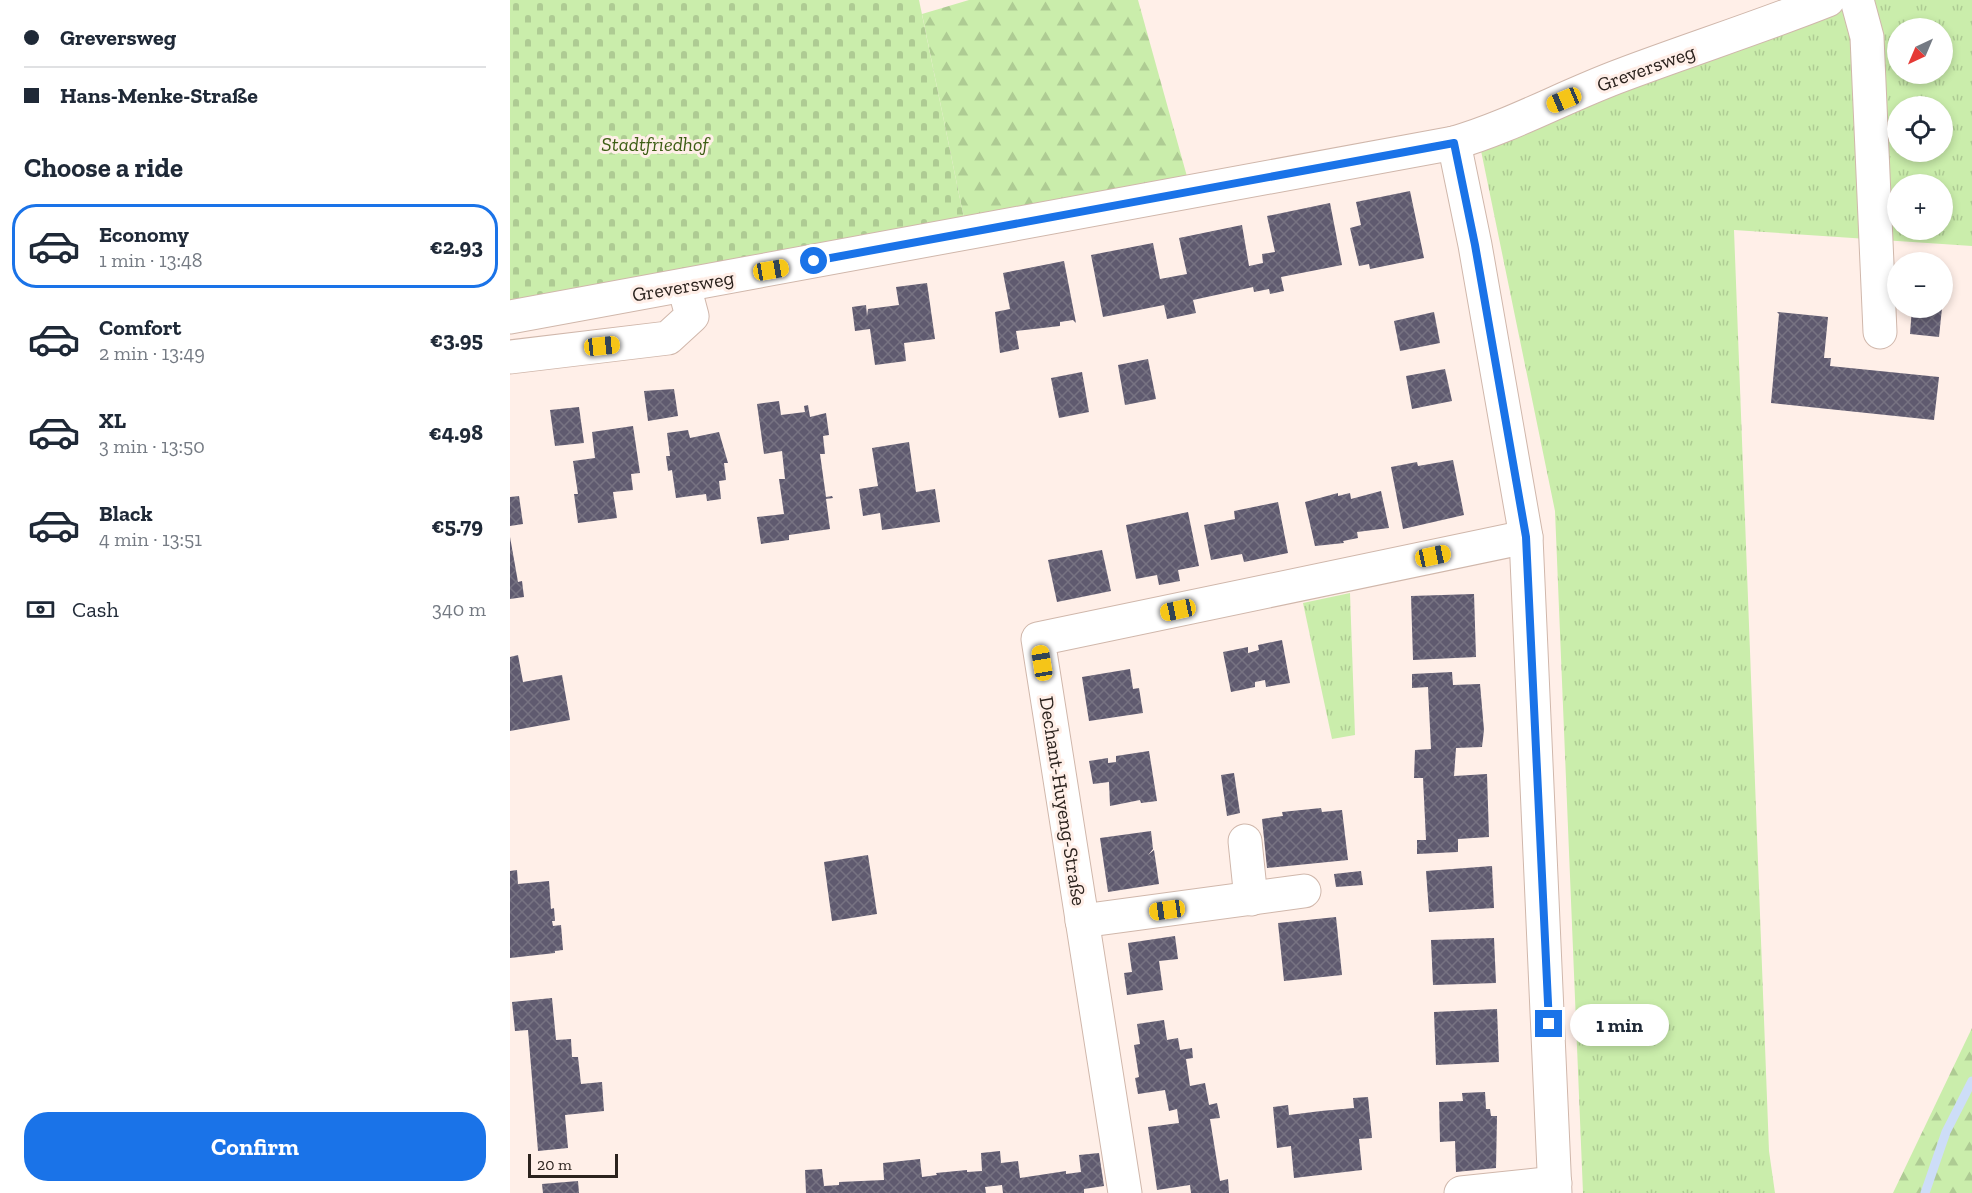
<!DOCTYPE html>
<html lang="en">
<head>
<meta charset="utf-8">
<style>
	:root { --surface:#fff; --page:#f2f2f3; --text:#1f2937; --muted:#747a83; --line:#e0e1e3; --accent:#1a73e8 }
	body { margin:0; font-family:"Zilla Slab",serif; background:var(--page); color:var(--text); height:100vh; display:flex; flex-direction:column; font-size:22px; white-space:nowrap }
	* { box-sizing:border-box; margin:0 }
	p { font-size:20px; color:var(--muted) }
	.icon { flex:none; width:33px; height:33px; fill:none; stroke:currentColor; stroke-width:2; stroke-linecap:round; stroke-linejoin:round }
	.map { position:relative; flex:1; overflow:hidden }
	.drawer { display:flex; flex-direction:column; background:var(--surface); width:510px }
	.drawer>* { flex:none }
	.top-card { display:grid; align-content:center; height:132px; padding:0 24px; background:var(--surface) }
	.needle { width:39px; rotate:224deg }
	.tools { position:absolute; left:1377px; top:18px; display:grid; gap:12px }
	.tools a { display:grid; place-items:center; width:66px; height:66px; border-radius:50%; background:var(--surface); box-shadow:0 3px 9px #0003; font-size:30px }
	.scale { position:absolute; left:18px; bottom:15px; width:90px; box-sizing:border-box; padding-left:6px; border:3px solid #2b221d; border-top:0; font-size:16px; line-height:21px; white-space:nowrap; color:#2b221d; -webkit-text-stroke:4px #ffefe8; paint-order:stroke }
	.end { position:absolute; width:27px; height:27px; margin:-14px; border:8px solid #1a73e8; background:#fff; box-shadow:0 0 0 3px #fff }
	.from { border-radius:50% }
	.bubble { position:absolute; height:42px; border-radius:21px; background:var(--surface); box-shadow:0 3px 9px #0003; font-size:20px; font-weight:700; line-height:42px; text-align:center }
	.car { position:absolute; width:18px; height:36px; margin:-18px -9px; border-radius:8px; box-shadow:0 0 4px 2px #0007; background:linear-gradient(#f5c518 24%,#345 0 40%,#f5c518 0 76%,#345 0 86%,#f5c518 0) }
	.top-card b { display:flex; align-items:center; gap:21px; height:57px; font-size:22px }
	.top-card b+b { border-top:2px solid var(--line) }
	.top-card i { width:15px; height:15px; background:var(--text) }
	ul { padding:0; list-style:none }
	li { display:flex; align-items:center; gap:18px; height:84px; margin:0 12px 9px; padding:0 12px; border:3px solid transparent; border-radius:24px }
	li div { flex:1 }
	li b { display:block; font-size:22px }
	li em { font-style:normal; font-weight:700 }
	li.current { border-color:var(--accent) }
	li>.icon { width:54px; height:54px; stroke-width:1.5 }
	h2 { padding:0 24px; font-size:27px; line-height:72px }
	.pay { display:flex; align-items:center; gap:15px; height:66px; padding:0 24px; font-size:22px }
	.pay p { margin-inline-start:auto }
	.action { display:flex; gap:12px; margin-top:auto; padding:12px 24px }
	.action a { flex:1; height:69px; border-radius:24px; background:var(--accent); color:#fff; font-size:24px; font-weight:700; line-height:69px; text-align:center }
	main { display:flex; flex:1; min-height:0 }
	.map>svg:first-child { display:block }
	.grass { fill:url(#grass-tufts); fill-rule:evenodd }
	.forest { fill:url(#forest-firs) }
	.cemetery { fill:url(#cemetery-stones) }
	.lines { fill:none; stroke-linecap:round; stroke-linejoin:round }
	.stream { stroke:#cdddf8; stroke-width:9 }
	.building { fill:url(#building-cross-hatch) }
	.minor-casing { stroke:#d0b7ab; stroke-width:35 }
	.minor { stroke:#fff; stroke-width:33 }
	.route { stroke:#1a73e8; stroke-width:8 }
	.labels { text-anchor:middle; stroke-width:6; stroke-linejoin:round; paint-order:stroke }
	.street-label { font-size:20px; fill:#2b221d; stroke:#ffefe8 }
	.park-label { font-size:20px; font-style:italic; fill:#3c5d13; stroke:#ffefe8 }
</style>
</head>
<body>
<main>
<section class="drawer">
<div class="top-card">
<b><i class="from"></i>Greversweg</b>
<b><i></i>Hans-Menke-Straße</b>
</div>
<h2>Choose a ride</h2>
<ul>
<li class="current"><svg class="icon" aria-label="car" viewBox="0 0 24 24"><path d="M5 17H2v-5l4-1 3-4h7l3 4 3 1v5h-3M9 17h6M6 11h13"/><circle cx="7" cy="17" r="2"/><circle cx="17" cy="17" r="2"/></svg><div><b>Economy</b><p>1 min · 13:48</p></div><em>€2.93</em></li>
<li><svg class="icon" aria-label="car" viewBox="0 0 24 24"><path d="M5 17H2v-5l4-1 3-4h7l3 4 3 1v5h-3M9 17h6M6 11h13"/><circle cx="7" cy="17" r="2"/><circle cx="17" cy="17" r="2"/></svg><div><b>Comfort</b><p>2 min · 13:49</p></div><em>€3.95</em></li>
<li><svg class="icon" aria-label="car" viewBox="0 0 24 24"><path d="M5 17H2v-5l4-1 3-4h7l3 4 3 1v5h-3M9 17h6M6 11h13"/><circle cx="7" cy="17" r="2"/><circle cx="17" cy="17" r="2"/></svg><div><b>XL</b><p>3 min · 13:50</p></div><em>€4.98</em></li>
<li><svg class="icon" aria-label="car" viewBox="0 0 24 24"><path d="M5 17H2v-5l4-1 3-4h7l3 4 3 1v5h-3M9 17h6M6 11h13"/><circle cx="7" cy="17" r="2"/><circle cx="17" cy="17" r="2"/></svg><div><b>Black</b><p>4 min · 13:51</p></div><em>€5.79</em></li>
</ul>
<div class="pay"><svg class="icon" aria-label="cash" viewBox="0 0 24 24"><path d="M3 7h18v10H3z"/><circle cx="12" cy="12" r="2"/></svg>Cash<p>340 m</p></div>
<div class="action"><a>Confirm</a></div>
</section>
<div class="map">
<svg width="1462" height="1193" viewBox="0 0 1462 1193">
	<defs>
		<pattern id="grass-tufts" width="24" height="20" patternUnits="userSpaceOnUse" patternTransform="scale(1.5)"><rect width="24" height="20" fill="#caedab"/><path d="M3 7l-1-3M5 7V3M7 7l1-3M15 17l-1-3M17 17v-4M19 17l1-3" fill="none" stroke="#aecb93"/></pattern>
		<pattern id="forest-firs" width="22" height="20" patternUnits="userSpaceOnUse" patternTransform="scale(1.5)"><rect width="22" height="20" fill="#caedab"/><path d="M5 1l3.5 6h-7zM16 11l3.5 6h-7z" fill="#aecb93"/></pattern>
		<pattern id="cemetery-stones" width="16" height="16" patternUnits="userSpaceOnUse" patternTransform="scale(1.5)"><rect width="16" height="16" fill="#caedab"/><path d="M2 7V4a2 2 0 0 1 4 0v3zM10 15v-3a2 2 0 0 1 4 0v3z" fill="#aecb93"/></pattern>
		<pattern id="building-cross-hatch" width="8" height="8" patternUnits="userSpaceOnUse" patternTransform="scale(1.5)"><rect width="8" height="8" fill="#5f5a6f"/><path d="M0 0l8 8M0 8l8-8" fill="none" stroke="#777382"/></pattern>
	</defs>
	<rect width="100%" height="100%" fill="#ffefe8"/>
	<g class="grass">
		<path d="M1316,0h146v246l-238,-16 35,921 6,42h-192l-28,-682 -77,-375zM1388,28h44v46h-44zM1388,106h44v46h-44zM1388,184h44v46h-44z"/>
		<polygon points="840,593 845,735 822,739 793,603"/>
	</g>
	<g class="forest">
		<polygon points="459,0 628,0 681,191 457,233 412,14"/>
		<polygon points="1462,1028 1462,1193 1383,1193"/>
	</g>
	<polygon class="cemetery" points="0,0 409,0 457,233 0,316"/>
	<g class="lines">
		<polyline class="stream" points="1415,1193 1436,1132 1462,1081"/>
	</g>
	<g class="building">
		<polygon points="900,191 914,258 860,269 859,264 849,266 840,228 851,225 846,202"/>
		<polygon points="820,203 832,265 771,277 774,291 760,294 759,289 744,292 743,287 683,300 686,313 657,319 654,305 593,317 581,255 643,243 650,279 677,274 669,238 732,225 739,266 753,263 752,254 765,252 757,216"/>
		<polygon points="554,261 566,323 563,320 550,322 550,326 506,331 509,349 490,353 485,312 500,309 493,273"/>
		<polygon points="417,283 425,339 394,343 396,361 365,365 360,329 345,331 342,307 356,305 357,316 358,309 389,305 386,287"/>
		<polygon points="1402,308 1432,308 1429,337 1400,334"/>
		<polygon points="924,312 930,343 890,351 884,321"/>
		<polygon points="1267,312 1318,317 1314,358 1321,358 1320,366 1429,377 1424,420 1261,403 1269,314"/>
		<polygon points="638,359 646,399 615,405 608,365"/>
		<polygon points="935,369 942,401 902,409 896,376"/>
		<polygon points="572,372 579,412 549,418 541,378"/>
		<polygon points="164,389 168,416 138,421 134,391"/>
		<polygon points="269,401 271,415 295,412 294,406 298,405 300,417 316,413 319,435 313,436 315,454 310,454 316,497 322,496 323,498 316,499 320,529 279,535 279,540 251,544 247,517 274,514 269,479 275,479 272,451 254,454 247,404"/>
		<polygon points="69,407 74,443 45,446 40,410"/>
		<polygon points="123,426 130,473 121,474 123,490 103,492 107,518 68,523 64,494 68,494 63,461 85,458 82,432"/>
		<polygon points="178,430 180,438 209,432 218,463 214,463 216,480 209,481 211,499 197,501 196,494 166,498 162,470 158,471 156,456 160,456 157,433"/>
		<polygon points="399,442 406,492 425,489 430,522 372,530 370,513 353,516 349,489 368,486 362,448"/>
		<polygon points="943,460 954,515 893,529 881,467 907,462 908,466"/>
		<polygon points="871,491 879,528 847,532 848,538 833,541 834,543 805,546 795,502 828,493 828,496 840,493 841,499"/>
		<polygon points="9,496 13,524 0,526 0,497"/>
		<polygon points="768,502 778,553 734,562 732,554 701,560 694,525 725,519 724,511"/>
		<polygon points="678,512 689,566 668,570 670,581 649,585 647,575 626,579 616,525"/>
		<polygon points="0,537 8,582 12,581 14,597 0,599"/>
		<polygon points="592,550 601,591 547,602 538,560"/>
		<polygon points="964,594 966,657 903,660 901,596"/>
		<polygon points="772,640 780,683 756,687 755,680 745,682 745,687 721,692 713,652 738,647 738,653 749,650 748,645"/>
		<polygon points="8,655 13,682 52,675 60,720 0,731 0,657"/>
		<polygon points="620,669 623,689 629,688 633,713 579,721 572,677"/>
		<polygon points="942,672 943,685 970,684 974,730 972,747 946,748 944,776 977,774 979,837 948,839 948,852 907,854 907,840 916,840 913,778 904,778 905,750 921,749 918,687 902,688 902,674"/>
		<polygon points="639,751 647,801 631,803 630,800 600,806 599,782 583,784 579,761 598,758 598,763 606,762 606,756"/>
		<polygon points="724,773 730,813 717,816 711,775"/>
		<polygon points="811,808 812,812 832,810 838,860 757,868 752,819 773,816 772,812"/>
		<polygon points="641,831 643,849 638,855 644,850 649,884 598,892 590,838"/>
		<polygon points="358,855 367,914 322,921 314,862"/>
		<polygon points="982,866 984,908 919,912 916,871"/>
		<polygon points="7,870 8,884 39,881 41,909 44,908 45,921 42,921 43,926 51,925 53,950 45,951 45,953 0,958 0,871"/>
		<polygon points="851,871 853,885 826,887 824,874"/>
		<polygon points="826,917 832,975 774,981 768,923"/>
		<polygon points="665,936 668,959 649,961 653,990 617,995 614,973 622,972 618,943"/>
		<polygon points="984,938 986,983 923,985 921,940"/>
		<polygon points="42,998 46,1040 61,1039 62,1057 68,1057 71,1084 92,1082 94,1111 55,1115 58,1148 28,1151 18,1030 5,1031 2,1002"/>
		<polygon points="987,1009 989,1062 926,1065 924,1012"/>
		<polygon points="654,1020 657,1040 668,1038 670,1050 682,1048 683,1058 676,1059 680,1086 695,1083 699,1105 707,1103 710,1118 700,1119 710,1181 718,1179 719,1193 681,1193 680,1185 647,1190 638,1127 669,1123 667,1109 659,1111 655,1090 628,1094 625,1078 629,1077 624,1045 630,1044 627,1024"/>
		<polygon points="975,1092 976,1109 980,1109 981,1116 987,1116 986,1168 946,1172 945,1141 930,1142 929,1102 953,1101 952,1093"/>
		<polygon points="858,1097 862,1138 849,1139 852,1170 784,1178 781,1146 767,1148 763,1107 778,1105 779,1115 811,1111 844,1108 843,1098"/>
		<polygon points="490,1151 491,1163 508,1161 510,1178 556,1171 556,1174 571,1172 569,1155 589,1153 594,1186 574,1189 574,1193 493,1193 492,1185 475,1187 476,1193 296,1193 295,1170 312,1169 314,1186 329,1185 329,1182 374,1180 373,1163 410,1159 412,1177 427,1175 426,1173 457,1170 457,1172 472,1171 471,1153"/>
		<polygon points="68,1181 69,1193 33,1193 32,1184"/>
	</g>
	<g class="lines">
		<g class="minor-casing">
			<g id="minor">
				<polyline points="1347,0 1357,37 1370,332"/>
				<polyline points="944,143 965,245 1016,537 1045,1193"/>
				<path d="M0,317l944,-174c58,-17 111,-47 168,-68 69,-26 138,-48 206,-75"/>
				<polyline points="0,357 158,338 182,316 174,286"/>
				<polyline points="735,841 741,899"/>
				<polyline points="572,921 794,891"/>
				<polyline points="615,1193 528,639 1016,537"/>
				<polyline points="951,1193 1045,1183"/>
			</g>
		</g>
		<use href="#minor" class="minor"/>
	</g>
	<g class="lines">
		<polyline class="route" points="304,261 944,143 965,245 1016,537 1039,1024"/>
	</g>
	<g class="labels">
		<g class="street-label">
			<text transform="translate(1136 68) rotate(-20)" y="7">Greversweg</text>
			<text transform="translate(173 286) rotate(-10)" y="7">Greversweg</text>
			<text transform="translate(553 801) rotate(81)" y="7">Dechant-Huyeng-Straße</text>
		</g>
		<g class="park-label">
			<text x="145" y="151">Stadtfriedhof</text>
		</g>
	</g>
</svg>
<div class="tools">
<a><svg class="needle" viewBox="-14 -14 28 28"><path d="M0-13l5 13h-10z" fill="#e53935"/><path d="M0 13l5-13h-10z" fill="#747a83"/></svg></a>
<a><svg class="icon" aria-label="locate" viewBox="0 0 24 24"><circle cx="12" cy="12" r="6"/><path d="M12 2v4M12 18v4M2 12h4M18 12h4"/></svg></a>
<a>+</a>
<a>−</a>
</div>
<div class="scale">20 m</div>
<i class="end from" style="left:304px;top:261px"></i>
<i class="end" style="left:1039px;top:1024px"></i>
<div class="bubble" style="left:1060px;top:1004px;width:99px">1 min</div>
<i class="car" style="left:1054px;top:100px;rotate:247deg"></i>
<i class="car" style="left:261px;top:270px;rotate:80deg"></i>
<i class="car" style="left:92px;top:346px;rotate:84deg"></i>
<i class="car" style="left:923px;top:556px;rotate:78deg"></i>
<i class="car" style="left:668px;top:610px;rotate:258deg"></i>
<i class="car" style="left:532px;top:663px;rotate:351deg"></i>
<i class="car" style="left:657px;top:910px;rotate:262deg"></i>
</div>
</main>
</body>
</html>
